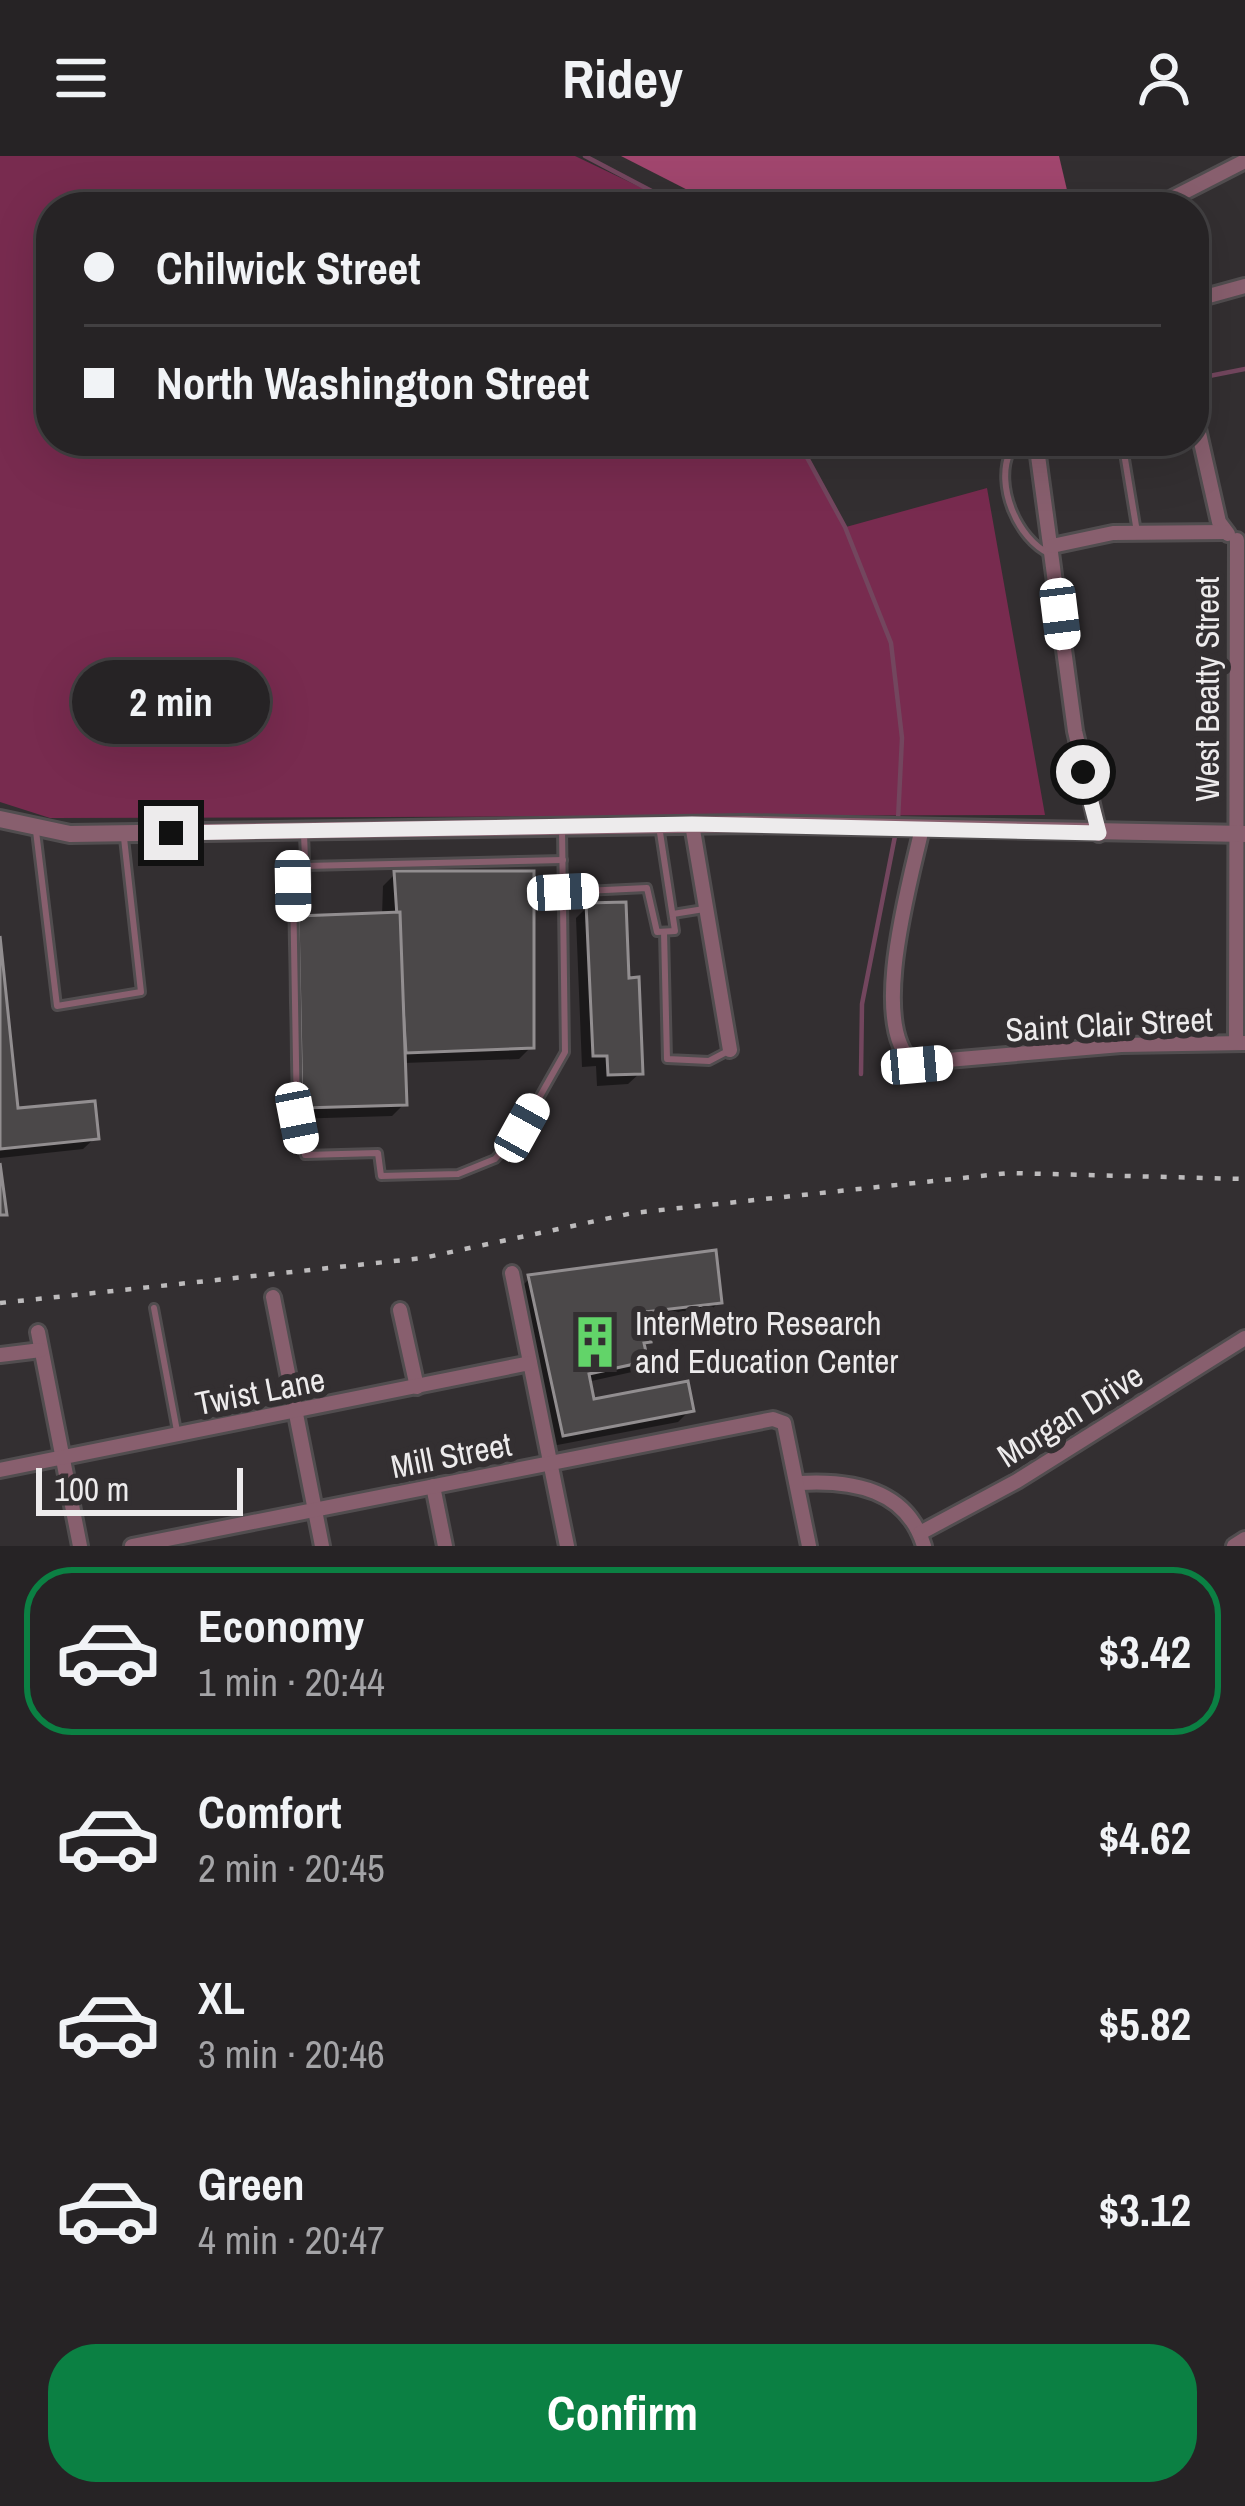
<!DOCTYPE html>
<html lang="en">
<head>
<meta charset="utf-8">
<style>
	:root { --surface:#262325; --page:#322f32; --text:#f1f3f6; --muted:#a4a4a7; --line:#424042; --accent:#0b8043 }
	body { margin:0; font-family:"Archivo Narrow",sans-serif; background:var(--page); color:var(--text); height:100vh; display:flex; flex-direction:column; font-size:45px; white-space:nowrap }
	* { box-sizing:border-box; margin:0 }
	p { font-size:39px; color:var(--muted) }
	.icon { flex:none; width:66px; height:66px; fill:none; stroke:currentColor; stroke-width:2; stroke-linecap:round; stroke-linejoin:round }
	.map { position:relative; height:1390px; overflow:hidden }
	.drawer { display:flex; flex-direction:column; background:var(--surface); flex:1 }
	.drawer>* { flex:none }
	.banner { position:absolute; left:36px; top:36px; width:1173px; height:264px; border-radius:48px; box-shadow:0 12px 48px #0002,0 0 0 3px var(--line); display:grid; align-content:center; height:264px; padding:0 48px; background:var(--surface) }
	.scale { position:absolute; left:36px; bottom:30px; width:207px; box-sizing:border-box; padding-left:12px; border:6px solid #edebec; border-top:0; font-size:33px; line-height:42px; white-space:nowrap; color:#edebec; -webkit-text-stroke:9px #332f31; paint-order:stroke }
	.end { position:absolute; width:54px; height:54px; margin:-27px; border:15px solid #edebec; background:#111; box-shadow:0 0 0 6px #111 }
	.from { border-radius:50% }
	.bubble { position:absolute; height:84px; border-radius:42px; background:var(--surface); box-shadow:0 12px 48px #0002,0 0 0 3px var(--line); font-size:39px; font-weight:700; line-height:84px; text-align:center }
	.car { position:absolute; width:36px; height:72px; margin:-36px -18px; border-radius:15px; box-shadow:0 0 9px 3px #0007; background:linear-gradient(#fff 24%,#345 0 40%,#fff 0 76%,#345 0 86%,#fff 0) }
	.banner b { display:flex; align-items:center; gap:42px; height:114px; font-size:45px }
	.banner b+b { border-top:3px solid var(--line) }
	.banner i { width:30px; height:30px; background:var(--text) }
	ul { padding:21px 0 0; list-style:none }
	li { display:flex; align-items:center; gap:36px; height:168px; margin:0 24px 18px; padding:0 24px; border:6px solid transparent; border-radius:48px }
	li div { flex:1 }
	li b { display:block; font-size:45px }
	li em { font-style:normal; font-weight:700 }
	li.active { border-color:var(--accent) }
	li>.icon { width:108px; height:108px; stroke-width:1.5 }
	.action { display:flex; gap:24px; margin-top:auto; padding:24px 48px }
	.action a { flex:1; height:138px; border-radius:48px; background:var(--accent); color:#fff; font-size:48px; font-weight:700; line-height:138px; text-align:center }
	header { display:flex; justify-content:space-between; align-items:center; height:156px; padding:0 48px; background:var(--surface); font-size:54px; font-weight:700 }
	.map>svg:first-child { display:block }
	.green { fill:#782b4f }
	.forest { fill:#a1466e }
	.shadow { fill:#0007 }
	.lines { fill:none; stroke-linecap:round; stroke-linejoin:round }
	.stream { stroke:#73465e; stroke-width:4.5 }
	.building { fill:#4b4849; stroke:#928e90; stroke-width:3 }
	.service-casing { stroke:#514d4f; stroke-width:12 }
	.minor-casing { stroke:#514d4f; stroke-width:20 }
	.tertiary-casing { stroke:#514d4f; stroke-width:22 }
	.service { stroke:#885f6e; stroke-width:6 }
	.minor { stroke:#885f6e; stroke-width:14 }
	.tertiary { stroke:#885f6e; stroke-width:16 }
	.rail { stroke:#bdbbbc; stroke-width:4.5; stroke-dasharray:6 12; stroke-linecap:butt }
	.route { stroke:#edebec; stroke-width:15 }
	.labels { text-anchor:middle; stroke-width:12; stroke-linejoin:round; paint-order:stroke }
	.street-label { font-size:33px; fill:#edebec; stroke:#332f31 }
	.poi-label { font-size:33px; fill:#edebec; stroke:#332f31; text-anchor:start }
</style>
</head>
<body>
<header><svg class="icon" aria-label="menu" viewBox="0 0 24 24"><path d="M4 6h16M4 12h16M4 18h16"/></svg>Ridey<svg class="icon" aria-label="person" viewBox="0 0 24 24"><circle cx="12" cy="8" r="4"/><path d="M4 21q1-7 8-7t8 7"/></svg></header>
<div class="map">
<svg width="1245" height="1390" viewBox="0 0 1245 1390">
	<rect width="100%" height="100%" fill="#332f31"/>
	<polygon class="green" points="0,0 575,0 682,51 51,51 51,285 799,285 846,371 987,332 1045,659 50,662 0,646"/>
	<polygon class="forest" points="621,0 1059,0 1071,51 721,51"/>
	<g class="shadow">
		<polygon points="395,718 531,891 519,903 403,907 404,948 392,960 291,963 288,775 300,763 382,760 383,730"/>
		<polygon points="588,750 626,825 640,917 628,928 597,930 596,910 582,911 576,762"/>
		<polygon points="0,809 15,956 95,982 83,993 0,1002"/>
		<polygon points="530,1122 719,1146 707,1158 643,1165 644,1204 632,1216 587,1226 592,1246 690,1254 678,1266 552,1290 518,1134"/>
	</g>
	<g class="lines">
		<g class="stream">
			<polyline points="585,0 682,51"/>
			<polyline points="1194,223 1245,213"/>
			<polyline points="798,285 845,371 891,487 902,582 898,664"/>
			<polyline points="861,918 862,848 896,675"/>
		</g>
	</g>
	<g class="building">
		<polygon points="394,715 534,715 534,892 406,897"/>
		<polygon points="626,746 629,822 639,821 643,918 608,919 607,900 593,900 586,747"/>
		<polygon points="400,756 407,949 302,952 298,760"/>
		<polygon points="0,780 18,952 95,945 99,983 0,993"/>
		<polygon points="0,1007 7,1059 0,1059"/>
		<polygon points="716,1094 722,1147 644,1156 651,1186 644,1187 648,1205 589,1218 594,1243 688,1225 694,1255 563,1280 528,1119"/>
	</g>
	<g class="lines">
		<g class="service-casing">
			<g id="service">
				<polyline points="1122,285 1137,376"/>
				<path d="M1037,296l-18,-5 -9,5c-15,33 7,87 40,102"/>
				<polyline points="36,675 57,850 141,836 124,682"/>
				<polyline points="304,678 306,729 293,730 297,962 305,999 378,997 381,1020 458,1018 495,1003 522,972 565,896 562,673"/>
				<polyline points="305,710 563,704"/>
				<polyline points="563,736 647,732 657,776 675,775 659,670"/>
				<polyline points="673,758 704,753"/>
				<polyline points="664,776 667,903 709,905 730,894"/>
				<polyline points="154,1152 177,1275"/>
			</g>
		</g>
		<g class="minor-casing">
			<g id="minor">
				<polyline points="1155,51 1245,5"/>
				<polyline points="1194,144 1245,130"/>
				<polyline points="1194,255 1219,366 1228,378"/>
				<polyline points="1036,285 1075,575 1099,678"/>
				<polyline points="1052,390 1113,377 1225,376"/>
				<polyline points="692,668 730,894"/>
				<path d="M922,672c-11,51 -54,196 -9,235l208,-18 124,-2"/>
				<polyline points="1236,887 1237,384"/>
				<polyline points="512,1117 567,1390"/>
				<polyline points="273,1141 322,1390"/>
				<polyline points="400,1154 417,1231"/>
				<polyline points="38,1176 80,1390"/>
				<polyline points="0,1199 41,1194"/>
				<polyline points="0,1314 530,1207"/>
				<path d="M800,1327c52,-3 107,6 124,63"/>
				<polyline points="433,1330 445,1390"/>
				<polyline points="920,1377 1017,1325 1245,1182"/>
				<polyline points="132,1390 773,1263 784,1267 809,1390"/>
				<polyline points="1234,1390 1245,1383"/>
			</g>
		</g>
		<g class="tertiary-casing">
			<polyline id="tertiary" points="0,663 70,678 745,668 1245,678"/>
		</g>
		<use href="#service" class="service"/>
		<use href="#minor" class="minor"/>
		<use href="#tertiary" class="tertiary"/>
		<polyline class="rail" points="0,1147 423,1102 633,1057 1009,1017 1245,1023"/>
	</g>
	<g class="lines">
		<polyline class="route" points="171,677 692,668 1099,677 1083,616"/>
	</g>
	<defs>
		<g id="building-bare" transform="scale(4.14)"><path d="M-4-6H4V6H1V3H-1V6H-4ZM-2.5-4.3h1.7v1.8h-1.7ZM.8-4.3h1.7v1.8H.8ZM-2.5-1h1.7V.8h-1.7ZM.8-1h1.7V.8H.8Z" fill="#62d469" stroke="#332f31" stroke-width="2.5" paint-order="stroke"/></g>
	</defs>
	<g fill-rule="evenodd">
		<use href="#building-bare" x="595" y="1186"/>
	</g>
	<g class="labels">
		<g class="street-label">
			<text transform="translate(1207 533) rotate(-90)" y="12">West Beatty Street</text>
			<text transform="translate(1109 868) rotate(-3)" y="12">Saint Clair Street</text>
			<text transform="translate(260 1235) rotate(-11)" y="12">Twist Lane</text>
			<text transform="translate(1070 1259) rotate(-32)" y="12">Morgan Drive</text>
			<text transform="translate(451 1299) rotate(-11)" y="12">Mill Street</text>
		</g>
		<g class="poi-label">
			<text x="635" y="1179">InterMetro Research<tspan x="635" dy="38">and Education Center</tspan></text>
		</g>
	</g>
</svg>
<div class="scale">100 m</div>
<i class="end from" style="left:1083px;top:616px"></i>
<i class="end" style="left:171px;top:677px"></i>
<div class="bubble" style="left:72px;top:504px;width:198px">2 min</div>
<i class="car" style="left:1060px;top:458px;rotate:173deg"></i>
<i class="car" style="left:293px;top:730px;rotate:179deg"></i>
<i class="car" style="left:563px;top:736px;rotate:87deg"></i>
<i class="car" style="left:917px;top:909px;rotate:85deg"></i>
<i class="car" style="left:297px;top:962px;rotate:169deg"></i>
<i class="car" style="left:522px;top:972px;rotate:29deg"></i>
<div class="banner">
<b><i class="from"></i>Chilwick Street</b>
<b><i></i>North Washington Street</b>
</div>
</div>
<section class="drawer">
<ul>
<li class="active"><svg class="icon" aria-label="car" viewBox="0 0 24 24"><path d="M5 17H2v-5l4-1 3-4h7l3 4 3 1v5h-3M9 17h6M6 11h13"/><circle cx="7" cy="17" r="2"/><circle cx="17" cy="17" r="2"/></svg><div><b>Economy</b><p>1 min · 20:44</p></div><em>$3.42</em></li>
<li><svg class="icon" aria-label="car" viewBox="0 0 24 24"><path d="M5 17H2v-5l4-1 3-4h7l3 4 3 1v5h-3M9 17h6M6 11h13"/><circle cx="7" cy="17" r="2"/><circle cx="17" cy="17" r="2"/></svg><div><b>Comfort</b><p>2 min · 20:45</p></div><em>$4.62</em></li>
<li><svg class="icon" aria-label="car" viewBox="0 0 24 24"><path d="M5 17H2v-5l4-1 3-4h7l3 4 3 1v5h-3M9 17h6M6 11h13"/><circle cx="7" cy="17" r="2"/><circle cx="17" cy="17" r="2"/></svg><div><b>XL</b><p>3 min · 20:46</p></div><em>$5.82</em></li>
<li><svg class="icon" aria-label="car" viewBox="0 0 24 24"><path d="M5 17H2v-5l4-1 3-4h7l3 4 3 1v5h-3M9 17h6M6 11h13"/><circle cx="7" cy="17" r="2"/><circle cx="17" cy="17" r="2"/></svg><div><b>Green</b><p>4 min · 20:47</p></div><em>$3.12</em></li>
</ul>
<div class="action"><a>Confirm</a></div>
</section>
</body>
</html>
